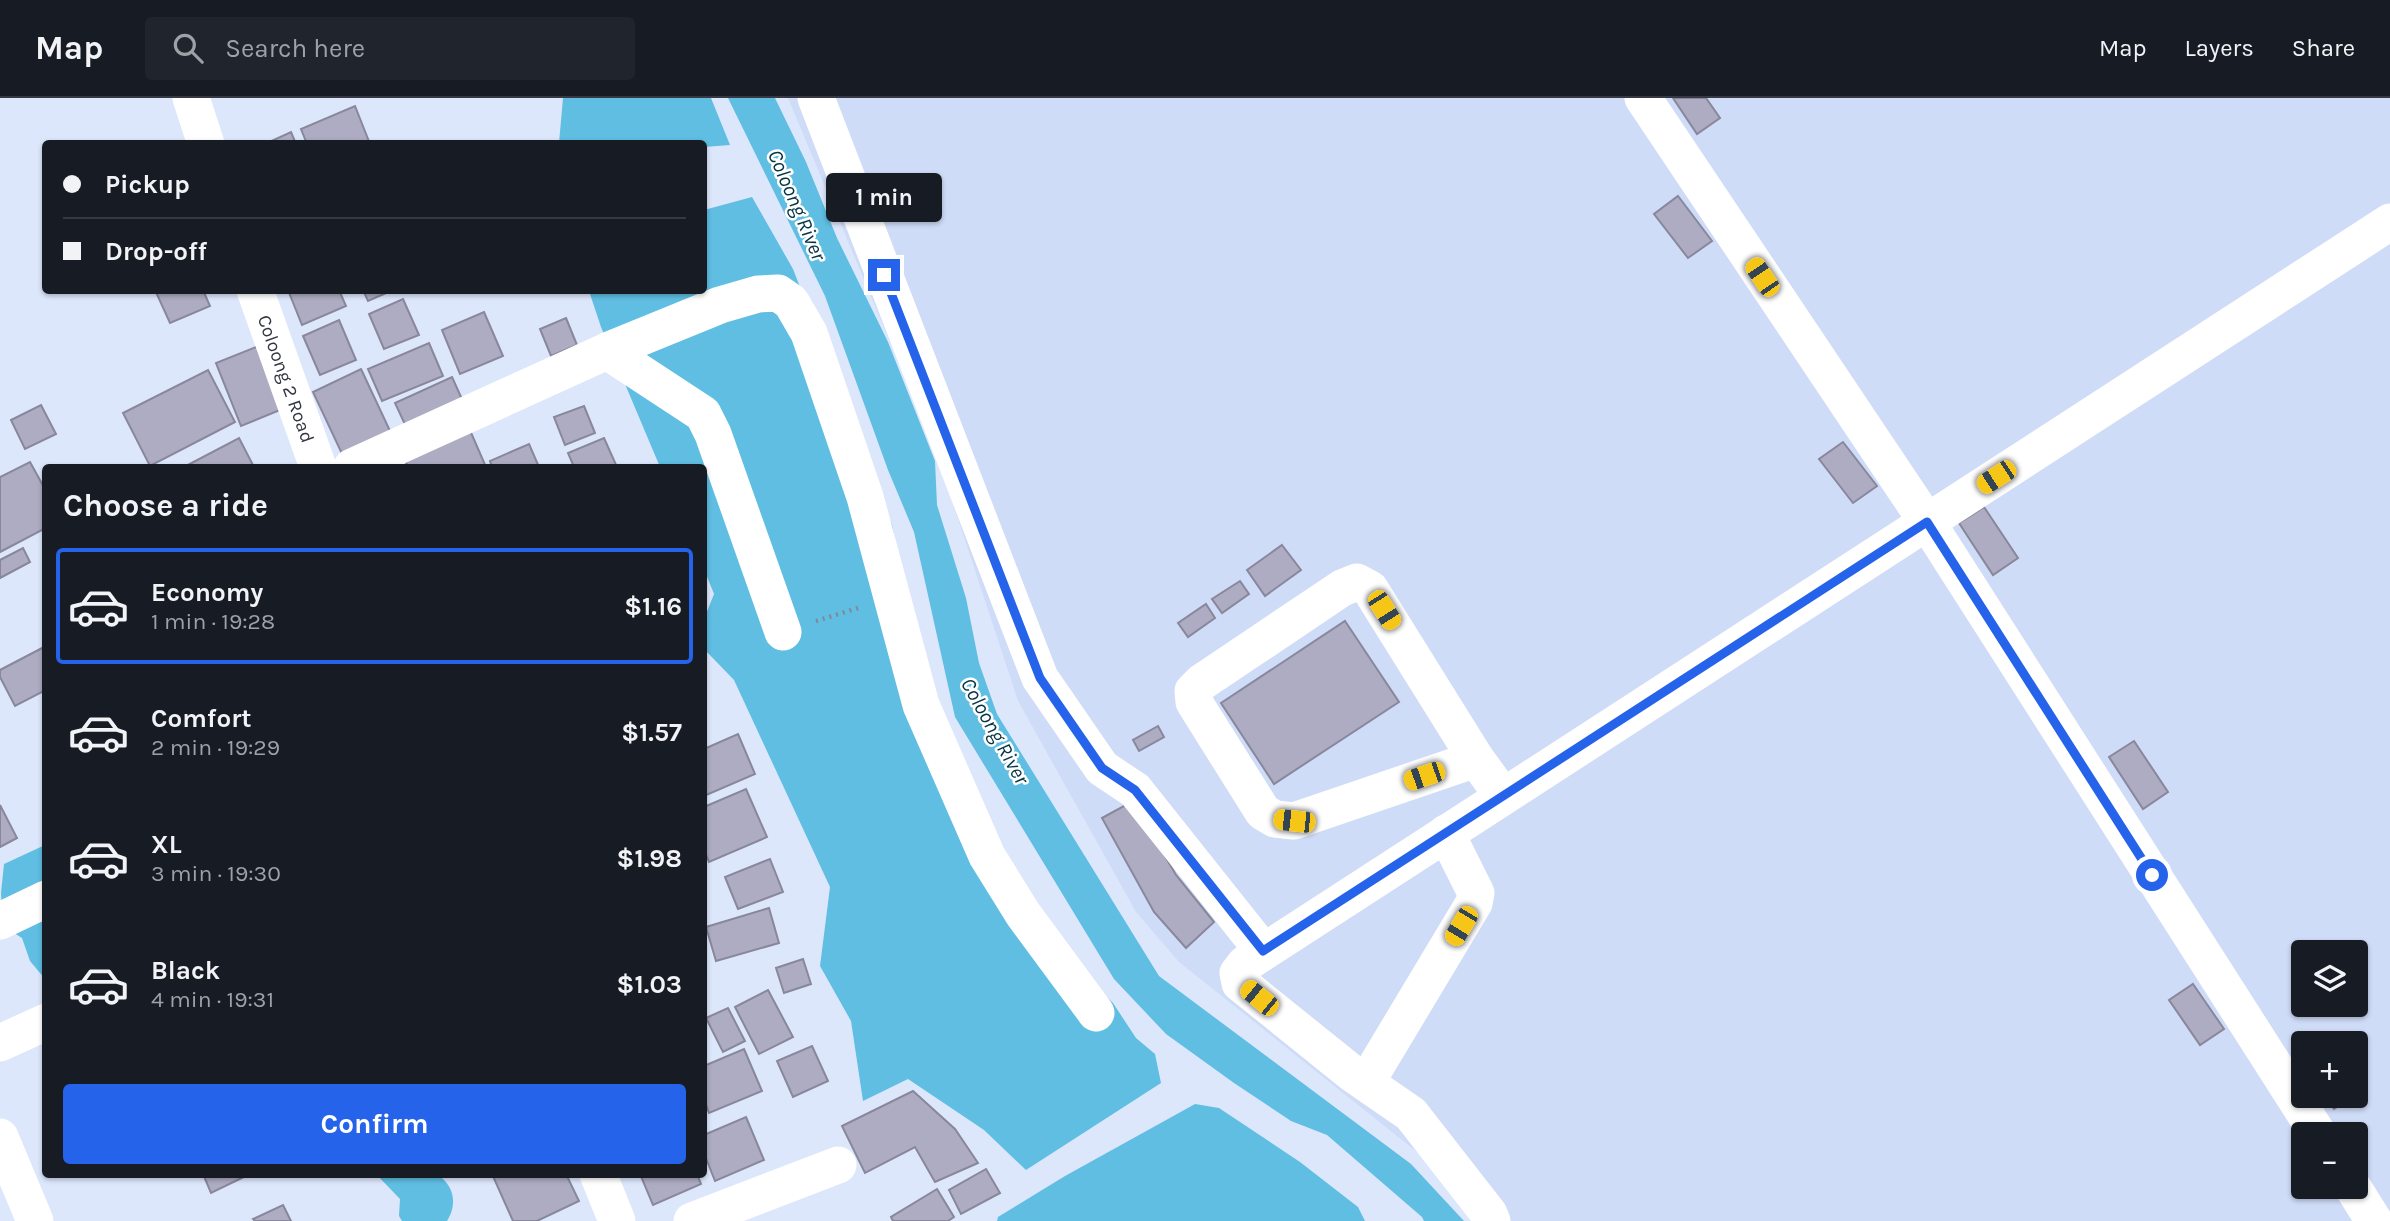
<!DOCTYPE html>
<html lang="en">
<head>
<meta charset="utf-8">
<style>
	:root { --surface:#171b24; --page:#20242c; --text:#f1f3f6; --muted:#9ea1a6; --line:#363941; --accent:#2563eb }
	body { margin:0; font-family:Karla,sans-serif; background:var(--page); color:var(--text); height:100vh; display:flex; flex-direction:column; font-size:26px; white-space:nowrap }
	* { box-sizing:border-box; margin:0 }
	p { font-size:23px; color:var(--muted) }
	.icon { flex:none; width:38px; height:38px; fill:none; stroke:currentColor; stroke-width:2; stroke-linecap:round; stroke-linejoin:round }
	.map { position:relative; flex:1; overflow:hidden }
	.drawer { position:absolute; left:42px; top:366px; width:665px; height:714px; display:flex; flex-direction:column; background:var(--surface); border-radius:7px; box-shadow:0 2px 5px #0004 }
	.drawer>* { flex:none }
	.top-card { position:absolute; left:42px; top:42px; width:665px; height:154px; border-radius:7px; box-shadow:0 2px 5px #0004; display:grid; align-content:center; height:154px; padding:0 21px; background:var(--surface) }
	.fabs { position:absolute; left:2291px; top:842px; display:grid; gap:14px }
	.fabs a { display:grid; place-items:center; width:77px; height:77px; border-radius:7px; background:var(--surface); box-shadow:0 2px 5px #0004; font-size:35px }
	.end { position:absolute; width:32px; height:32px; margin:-16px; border:9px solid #2563eb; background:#fff; box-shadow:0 0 0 4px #fff }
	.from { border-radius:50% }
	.bubble { position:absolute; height:49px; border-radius:7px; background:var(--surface); box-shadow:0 2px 5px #0004; font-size:23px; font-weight:700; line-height:49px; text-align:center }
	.car { position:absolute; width:21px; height:42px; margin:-21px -10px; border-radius:9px; box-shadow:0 0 5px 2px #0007; background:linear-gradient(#f5c518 24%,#345 0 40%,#f5c518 0 76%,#345 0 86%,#f5c518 0) }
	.top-card b { display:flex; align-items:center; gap:24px; height:66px; font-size:26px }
	.top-card b+b { border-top:2px solid var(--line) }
	.top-card i { width:18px; height:18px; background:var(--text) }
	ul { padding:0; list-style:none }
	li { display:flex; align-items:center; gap:21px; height:116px; margin:0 14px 10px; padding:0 7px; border:4px solid transparent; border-radius:7px }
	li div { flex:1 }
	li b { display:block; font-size:26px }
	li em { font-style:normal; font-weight:700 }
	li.selected { border-color:var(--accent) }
	li>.icon { width:63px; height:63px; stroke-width:1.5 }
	h2 { padding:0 21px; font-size:32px; line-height:84px }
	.button { display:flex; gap:14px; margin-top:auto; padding:14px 21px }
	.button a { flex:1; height:80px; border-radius:7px; background:var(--accent); color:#fff; font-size:28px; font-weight:700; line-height:80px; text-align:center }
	header { display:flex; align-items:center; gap:42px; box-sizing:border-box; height:98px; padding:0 35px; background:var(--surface); border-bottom:2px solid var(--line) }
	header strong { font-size:33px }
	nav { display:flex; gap:38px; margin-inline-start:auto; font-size:24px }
	.search { width:490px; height:63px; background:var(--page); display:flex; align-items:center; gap:18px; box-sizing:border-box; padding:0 24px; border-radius:7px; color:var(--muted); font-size:26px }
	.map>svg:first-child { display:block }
	.built { fill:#cfdcf7; fill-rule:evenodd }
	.water { fill:#5fbee2 }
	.building { fill:#adacc2; stroke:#88879c; stroke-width:2 }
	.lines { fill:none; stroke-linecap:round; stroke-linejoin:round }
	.path { stroke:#818896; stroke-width:4.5; stroke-dasharray:2 5; stroke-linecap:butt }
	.minor { stroke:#fff; stroke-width:37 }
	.route { stroke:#2563eb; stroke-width:9 }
	.labels { text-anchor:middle; stroke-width:5; stroke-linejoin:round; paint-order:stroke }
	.street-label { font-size:19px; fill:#32363e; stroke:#fff }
	.water-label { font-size:21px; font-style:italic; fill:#073444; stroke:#fff }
</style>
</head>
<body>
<header>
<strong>Map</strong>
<div class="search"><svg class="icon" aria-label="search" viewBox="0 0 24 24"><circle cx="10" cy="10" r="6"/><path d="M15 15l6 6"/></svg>Search here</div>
<nav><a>Map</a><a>Layers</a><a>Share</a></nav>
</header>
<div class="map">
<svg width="2390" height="1123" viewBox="0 0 2390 1123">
	<rect width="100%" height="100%" fill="#dde7fc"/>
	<path class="built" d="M788,0h1602v1123h-916l-42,-57 -253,-202 -43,-50 -118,-211 -82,-249zM2303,854h53v52h-53zM2303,945h53v53h-53zM2303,1036h53v52h-53z"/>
	<g class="water">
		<polygon points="563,0 711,0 730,47 704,49 704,46 559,45"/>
		<polygon points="728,0 775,0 806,64 837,140 888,244 935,363 937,407 966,500 979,565 997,616 1159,878 1411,1066 1464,1123 1424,1123 1422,1119 1327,1037 1291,1023 1234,985 1166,936 1114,881 955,619 914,434 888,372 825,198"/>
		<polygon points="752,99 793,171 892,427 934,623 971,698 1072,866 1113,905 1136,940 1155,956 1161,985 1026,1072 984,1032 908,981 863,1003 851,923 820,868 830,789 734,582 704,551 704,521 714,496 704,471 704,369 660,369 601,229 589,193 704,192 704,112"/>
		<polygon points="45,747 45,881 30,863 22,840 3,828 1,795 4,766"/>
		<polygon points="1195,1006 1219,1010 1300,1064 1358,1109 1365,1123 997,1123 998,1119 1065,1078"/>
		<path d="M376,1076h60c18,10 22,30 11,47h-45l-3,-5 1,-17z"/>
	</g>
	<g class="building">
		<polygon points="1673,0 1706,0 1720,20 1697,36"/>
		<polygon points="355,8 370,46 307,46 301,31"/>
		<polygon points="291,34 296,46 265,46"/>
		<polygon points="1678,98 1712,143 1688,160 1654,116"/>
		<polygon points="155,192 203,192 210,208 170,225"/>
		<polygon points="288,192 339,192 346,208 302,227"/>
		<polygon points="363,192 393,192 368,203"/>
		<polygon points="403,201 419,237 384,251 369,216"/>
		<polygon points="484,214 503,258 460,276 442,232"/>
		<polygon points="566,220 577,247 551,258 540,231"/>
		<polygon points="339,222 356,262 320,277 303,238"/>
		<polygon points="429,245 443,278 382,303 368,271"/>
		<polygon points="261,247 285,310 241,328 216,265"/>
		<polygon points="361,271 391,335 343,358 313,294"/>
		<polygon points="208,272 235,324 150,368 123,315"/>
		<polygon points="452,279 466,310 409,335 395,305"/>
		<polygon points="41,307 56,336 25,351 11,322"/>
		<polygon points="584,308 595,335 565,347 554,319"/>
		<polygon points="469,330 486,369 408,369 403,358"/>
		<polygon points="239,340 254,369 184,369"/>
		<polygon points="604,340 617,369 574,369 568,355"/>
		<polygon points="1843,344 1877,388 1853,405 1819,361"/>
		<polygon points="529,346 539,369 492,369 490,363"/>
		<polygon points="30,364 46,393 46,430 0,454 0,379"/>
		<polygon points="1984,409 2018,460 1993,477 1959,425"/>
		<polygon points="1282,447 1301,472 1265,498 1247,472"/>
		<polygon points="23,450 30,464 0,480 0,462"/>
		<polygon points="1240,483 1249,496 1222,515 1212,501"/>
		<polygon points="1206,506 1215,520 1188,539 1178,525"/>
		<polygon points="1345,523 1399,604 1274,686 1221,605"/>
		<polygon points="46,548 46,592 15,608 0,579 0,572"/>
		<polygon points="1158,628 1164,639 1139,653 1133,642"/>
		<polygon points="738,636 755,676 704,698 704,651"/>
		<polygon points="2134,643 2168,694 2143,711 2109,659"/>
		<polygon points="746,691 767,739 709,764 704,752 704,709"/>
		<polygon points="1133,703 1176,777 1214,824 1186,850 1154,814 1102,720"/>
		<polygon points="0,707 17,740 0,749"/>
		<polygon points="770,761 783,794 738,811 725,779"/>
		<polygon points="769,810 779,845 716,863 706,829"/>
		<polygon points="803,861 811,886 784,895 776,870"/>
		<polygon points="2193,886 2224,931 2200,947 2169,902"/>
		<polygon points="768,892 793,939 759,956 735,909"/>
		<polygon points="728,910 745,943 723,954 706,920"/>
		<polygon points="812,948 828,983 793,999 777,963"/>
		<polygon points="744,951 762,993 709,1015 704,1001 704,968"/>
		<polygon points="913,993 955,1031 978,1065 935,1084 915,1049 865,1075 842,1028"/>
		<polygon points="2324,998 2354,998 2334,1011"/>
		<polygon points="746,1019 764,1062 715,1083 704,1055 704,1037"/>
		<polygon points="986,1071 1000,1095 961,1116 949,1092"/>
		<polygon points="203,1076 250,1076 211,1095"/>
		<polygon points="492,1076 566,1076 579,1103 537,1123 513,1123"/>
		<polygon points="640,1076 697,1076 701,1086 653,1107"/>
		<polygon points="937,1091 954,1119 948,1123 893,1123 891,1119"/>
		<polygon points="283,1107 291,1123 255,1123 253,1121"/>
	</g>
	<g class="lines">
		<polyline class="path" points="816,523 858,510"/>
		<g class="minor">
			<polyline points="191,0 206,46"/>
			<polyline points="816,0 1040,580 1102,670 1135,692 1263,853"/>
			<polyline points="1643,0 1927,424 2318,1036"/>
			<path id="s1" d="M255,192l63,177"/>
			<polyline points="607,253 703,316 713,336 783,534"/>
			<polyline points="352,369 607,253 720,207 758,196 778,195 791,204 809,235 865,399 921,607 987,758 1023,816 1096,915"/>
			<polyline points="1476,661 1294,723 1275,721 1263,714 1194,604 1193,593 1202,584 1342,490 1357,484 1370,491 1476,661 1503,698"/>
			<polyline points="0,823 46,801"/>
			<polyline points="0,945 46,924"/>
			<polyline points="1366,985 1474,805 1476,795 1446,735"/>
			<polyline points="0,1039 35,1123"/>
			<polyline points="598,1076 617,1123"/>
			<polyline points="2352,1088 2374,1123"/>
			<polyline points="692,1123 838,1067"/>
			<polyline points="1492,1123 1489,1116 1411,1016 1353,976 1240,885 1238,875 1245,866 2390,124"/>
		</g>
	</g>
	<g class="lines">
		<polyline class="route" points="884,177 1040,580 1102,670 1135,692 1263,853 1927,424 2152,777"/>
	</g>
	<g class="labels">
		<g class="street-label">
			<text dy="7" stroke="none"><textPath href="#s1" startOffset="94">Coloong 2 Road</textPath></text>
		</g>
		<g class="water-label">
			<text transform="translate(797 107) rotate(67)" y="7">Coloong River</text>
			<text transform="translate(995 633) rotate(61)" y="7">Coloong River</text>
		</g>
	</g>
</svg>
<div class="fabs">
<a><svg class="icon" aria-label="layers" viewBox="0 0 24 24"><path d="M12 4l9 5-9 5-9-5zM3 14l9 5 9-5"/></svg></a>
<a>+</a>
<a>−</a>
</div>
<i class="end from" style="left:2152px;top:777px"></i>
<i class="end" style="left:884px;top:177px"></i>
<div class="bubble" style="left:826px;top:75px;width:116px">1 min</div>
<i class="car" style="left:1762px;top:179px;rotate:326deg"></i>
<i class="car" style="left:1996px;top:379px;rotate:237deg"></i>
<i class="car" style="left:1384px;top:512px;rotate:148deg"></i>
<i class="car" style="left:1424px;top:678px;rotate:251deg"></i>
<i class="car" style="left:1294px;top:723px;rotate:276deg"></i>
<i class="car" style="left:1461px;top:828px;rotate:211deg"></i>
<i class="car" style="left:1259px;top:900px;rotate:309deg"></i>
<div class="top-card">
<b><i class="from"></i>Pickup</b>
<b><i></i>Drop-off</b>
</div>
<section class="drawer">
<h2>Choose a ride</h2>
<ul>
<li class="selected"><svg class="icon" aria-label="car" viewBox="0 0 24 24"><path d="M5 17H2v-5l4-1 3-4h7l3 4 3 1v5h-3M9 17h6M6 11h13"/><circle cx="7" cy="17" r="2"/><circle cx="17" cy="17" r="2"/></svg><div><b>Economy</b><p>1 min · 19:28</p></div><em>$1.16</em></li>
<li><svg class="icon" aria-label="car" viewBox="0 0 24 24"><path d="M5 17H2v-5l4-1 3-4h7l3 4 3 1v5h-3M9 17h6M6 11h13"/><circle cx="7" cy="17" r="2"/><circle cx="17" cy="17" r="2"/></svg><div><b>Comfort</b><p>2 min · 19:29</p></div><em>$1.57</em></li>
<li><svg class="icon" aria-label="car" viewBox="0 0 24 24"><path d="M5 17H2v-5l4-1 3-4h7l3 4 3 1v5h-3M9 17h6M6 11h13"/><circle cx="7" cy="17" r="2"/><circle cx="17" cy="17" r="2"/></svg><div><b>XL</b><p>3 min · 19:30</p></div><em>$1.98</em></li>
<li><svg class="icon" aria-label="car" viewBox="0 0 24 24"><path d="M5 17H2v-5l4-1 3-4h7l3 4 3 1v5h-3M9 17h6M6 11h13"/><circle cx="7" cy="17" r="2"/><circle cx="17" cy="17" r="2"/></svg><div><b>Black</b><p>4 min · 19:31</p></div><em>$1.03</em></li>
</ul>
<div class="button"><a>Confirm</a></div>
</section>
</div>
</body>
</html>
